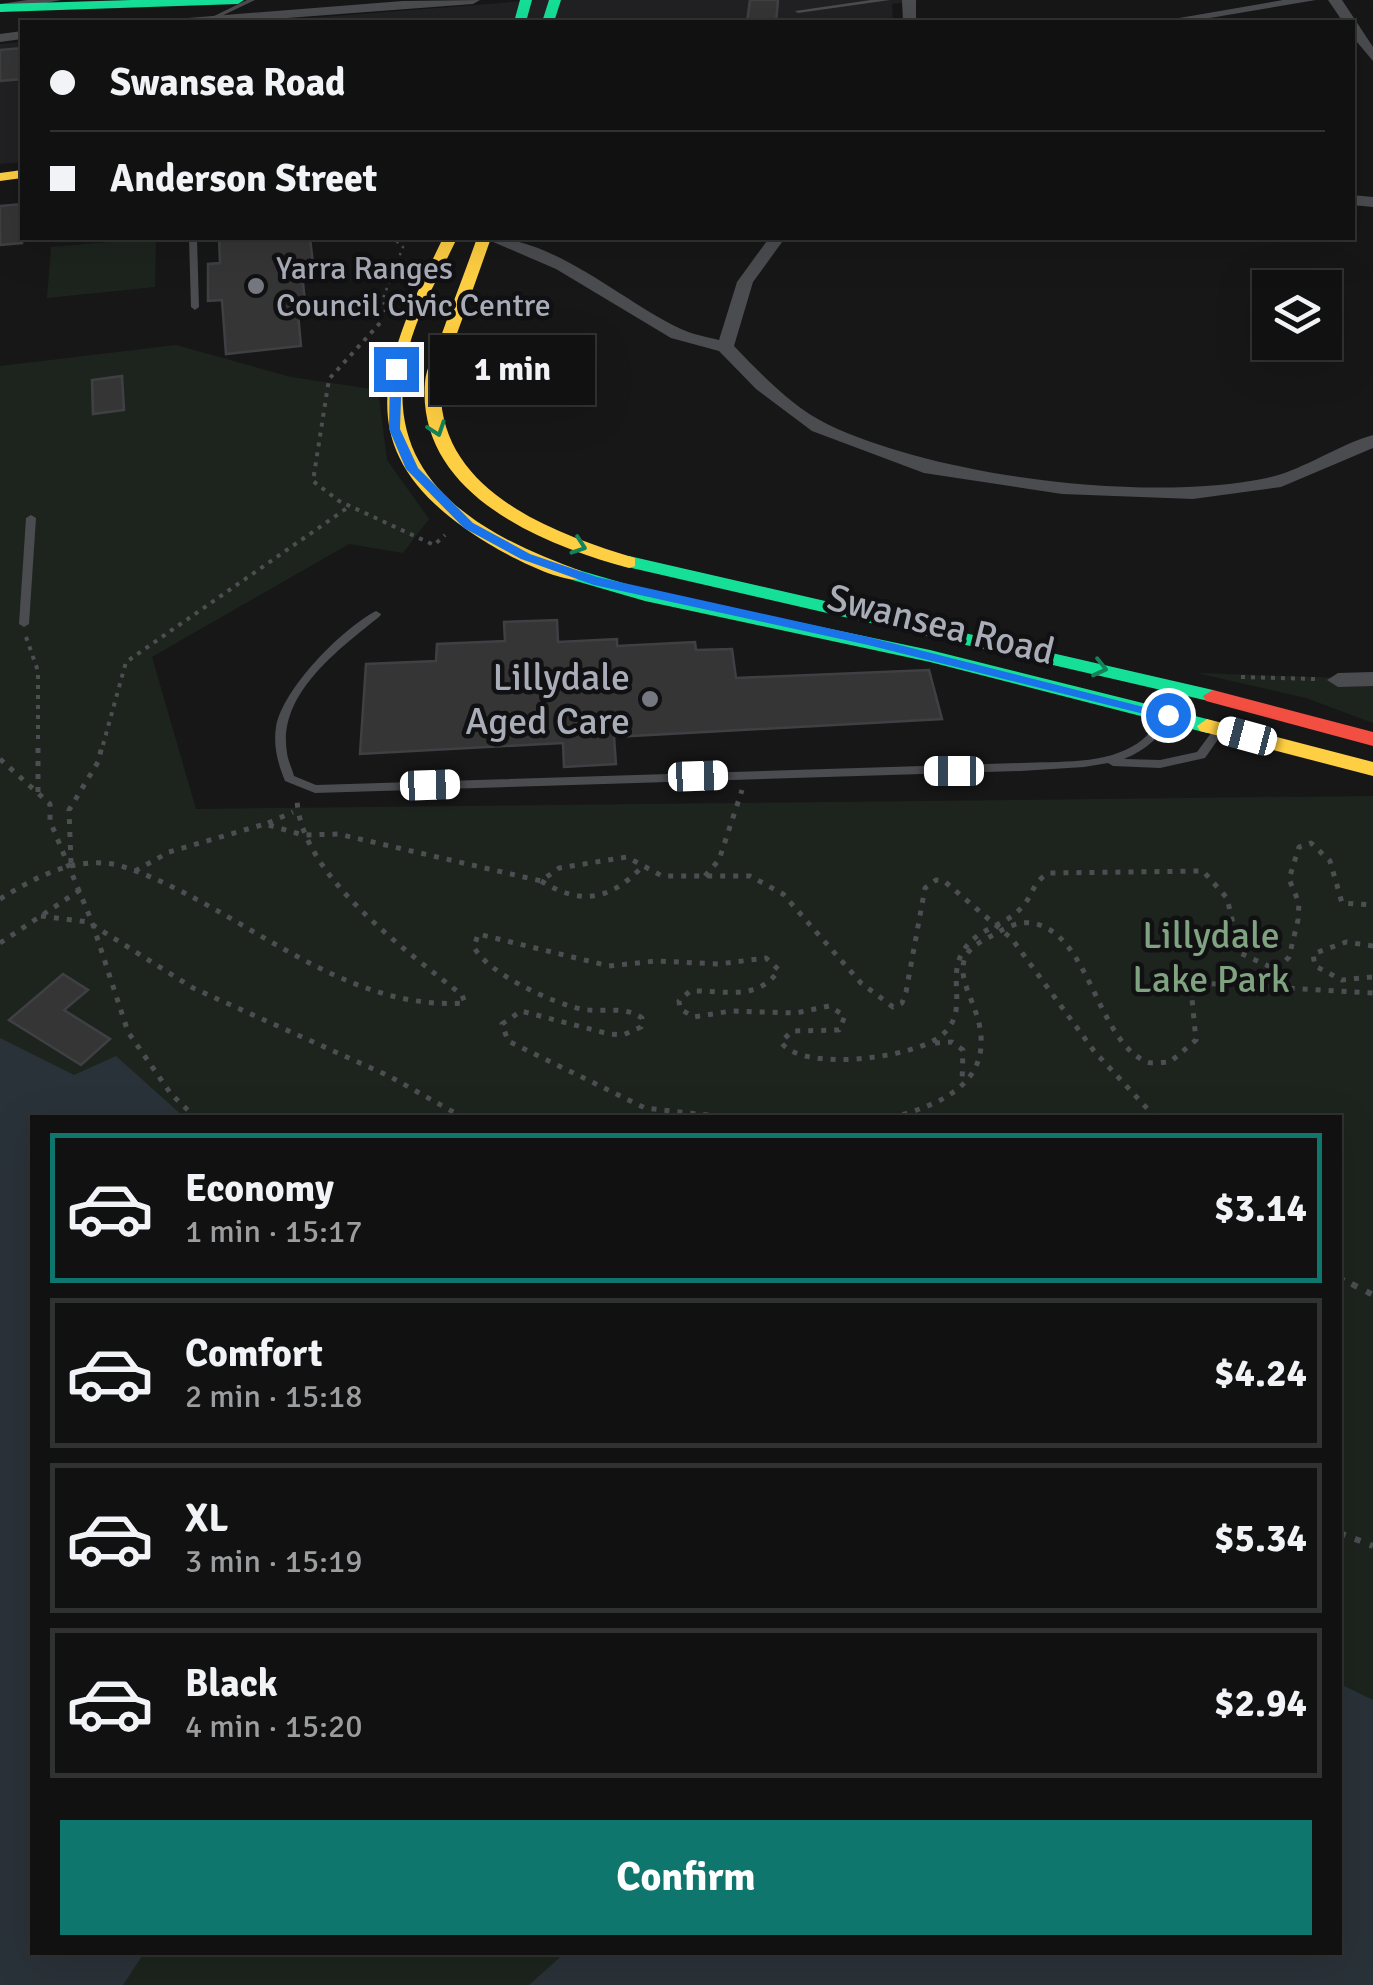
<!DOCTYPE html>
<html lang="en">
<head>
<meta charset="utf-8">
<style>
	:root { --surface:#111; --page:#1a1a1a; --text:#f1f3f6; --muted:#9c9d9f; --line:#303131; --accent:#0f766e }
	body { margin:0; font-family:Signika,sans-serif; background:var(--page); color:var(--text); height:100vh; display:flex; flex-direction:column; font-size:38px; white-space:nowrap }
	* { box-sizing:border-box; margin:0 }
	p { font-size:32px; color:var(--muted) }
	.icon { flex:none; width:55px; height:55px; fill:none; stroke:currentColor; stroke-width:2; stroke-linecap:round; stroke-linejoin:round }
	.map { position:relative; flex:1; overflow:hidden }
	.details { position:absolute; left:30px; top:1115px; width:1312px; height:840px; display:flex; flex-direction:column; background:var(--surface); border-radius:0px; box-shadow:0 10px 40px #0002,0 0 0 2px var(--line) }
	.details>* { flex:none }
	.banner { position:absolute; left:20px; top:20px; width:1335px; height:220px; border-radius:0px; box-shadow:0 10px 40px #0002,0 0 0 2px var(--line); display:grid; align-content:center; height:220px; padding:0 30px; background:var(--surface) }
	.fabs { position:absolute; left:1252px; top:270px; display:grid; gap:20px }
	.fabs a { display:grid; place-items:center; width:90px; height:90px; border-radius:0px; background:var(--surface); box-shadow:0 10px 40px #0002,0 0 0 2px var(--line); font-size:50px }
	.end { position:absolute; width:45px; height:45px; margin:-22px; border:12px solid #1a73e8; background:#fff; box-shadow:0 0 0 5px #fff }
	.from { border-radius:50% }
	.bubble { position:absolute; height:70px; border-radius:0px; background:var(--surface); box-shadow:0 10px 40px #0002,0 0 0 2px var(--line); font-size:32px; font-weight:800; line-height:70px; text-align:center }
	.car { position:absolute; width:30px; height:60px; margin:-30px -15px; border-radius:12px; box-shadow:0 0 8px 2px #0007; background:linear-gradient(#fff 24%,#345 0 40%,#fff 0 76%,#345 0 86%,#fff 0) }
	.banner b { display:flex; align-items:center; gap:35px; height:95px; font-size:38px }
	.banner b+b { border-top:2px solid var(--line) }
	.banner i { width:25px; height:25px; background:var(--text) }
	ul { padding:18px 0 0; list-style:none }
	li { display:flex; align-items:center; gap:30px; height:150px; margin:0 20px 15px; padding:0 10px; border:5px solid var(--line); border-radius:0px }
	li div { flex:1 }
	li b { display:block; font-size:38px }
	li em { font-style:normal; font-weight:800 }
	li.selected { border-color:var(--accent) }
	li>.icon { width:90px; height:90px; stroke-width:1.5 }
	.button { display:flex; gap:20px; margin-top:auto; padding:20px 30px }
	.button a { flex:1; height:115px; border-radius:0px; background:var(--accent); color:#fff; font-size:40px; font-weight:800; line-height:115px; text-align:center }
	.map>svg:first-child { display:block }
	.built { fill:#212123 }
	.green { fill:#1d241e; fill-rule:evenodd }
	.water { fill:#2a3239 }
	.building { fill:#353536; stroke:#3f4043; stroke-width:2.5 }
	.lines { fill:none; stroke-linecap:round; stroke-linejoin:round }
	.path-far3 { stroke:#4d4e52; stroke-width:2.5; stroke-dasharray:2.5 5; stroke-linecap:butt }
	.path-far2 { stroke:#4d4e52; stroke-width:4; stroke-dasharray:4 6; stroke-linecap:butt }
	.path-far1 { stroke:#4d4e52; stroke-width:5; stroke-dasharray:5 8; stroke-linecap:butt }
	.path { stroke:#4d4e52; stroke-width:6; stroke-dasharray:6 10; stroke-linecap:butt }
	.lane { fill:#4b4c50; fill-rule:evenodd }
	.street { fill:#4b4c50; fill-rule:evenodd }
	.fast { fill:#16e098; fill-rule:evenodd }
	.slow { fill:#ffcf43; fill-rule:evenodd }
	.jam { fill:#f24e42; fill-rule:evenodd }
	.oneway { stroke:#14835c }
	.route { fill:#1a73e8 }
	.poi-dot { fill:#757880; stroke:#111113; stroke-width:4 }
	.labels { text-anchor:middle; stroke-width:9; stroke-linejoin:round; paint-order:stroke }
	.far-poi-label { font-size:32px; fill:#a8adb8; stroke:#111113; text-anchor:start }
	.street-label { font-size:38px; fill:#a8adb8; stroke:#111113 }
	.poi-label { font-size:38px; fill:#a8adb8; stroke:#111113; text-anchor:end }
	.park-label { font-size:38px; fill:#7fa381; stroke:#111113 }
</style>
</head>
<body>
<div class="map">
<svg width="1373" height="1985" viewBox="0 0 1373 1985">
	<rect width="100%" height="100%" fill="#171717"/>
	<g class="built">
		<polygon points="538,0 920,0 892,4 893,22 259,22"/>
		<polygon points="22,42 22,162 0,164 0,44"/>
	</g>
	<g class="green">
		<polygon points="156,238 155,287 47,298 51,247"/>
		<path d="M176,345l115,32 87,13 9,70 42,59 -26,34 -54,-9 -197,113 44,152 1177,-13v1189h-1373v-1619zM32,1118h1308v834h-1308z"/>
		<polygon points="1197,673 1373,679 1373,723 1306,698"/>
	</g>
	<g class="water">
		<polygon points="0,1038 74,1075 116,1056 184,1117 32,1118 32,1952 144,1953 123,1985 0,1985"/>
		<polygon points="1340,1684 1373,1700 1373,1985 529,1985 566,1952 1340,1952"/>
	</g>
	<g class="building">
		<polygon points="750,0 778,0 776,22 747,22"/>
		<polygon points="22,48 22,79 0,81 0,50"/>
		<polygon points="22,204 22,243 0,245 0,206"/>
		<polygon points="219,238 310,238 314,272 302,272 305,303 297,303 301,346 226,354 222,300 208,301 208,264 220,263"/>
		<polygon points="122,376 124,410 93,414 92,380"/>
		<polygon points="557,620 558,642 617,639 617,646 695,642 696,650 732,649 736,678 929,670 942,719 614,737 616,764 564,767 563,743 360,754 366,664 436,661 437,644 505,641 504,622"/>
		<polygon points="63,974 88,990 64,1010 110,1039 81,1065 9,1020"/>
	</g>
	<g class="lines">
		<g class="path-far3">
			<polyline points="385,312 383,298 403,247 392,238"/>
			<polyline points="378,326 381,322"/>
		</g>
		<g class="path-far2">
			<polyline points="380,323 329,379 313,481 339,501 434,545 445,535"/>
			<polyline points="26,637 38,671 38,745"/>
			<polyline points="1241,677 1315,679"/>
			<polyline points="103,745 126,662 350,506"/>
		</g>
		<g class="path-far1">
			<polyline points="0,759 50,804 50,821 92,922 128,1032 171,1094 195,1117"/>
			<polyline points="38,792 38,742"/>
			<polyline points="268,823 293,812"/>
			<polyline points="71,863 69,810 98,762 103,742"/>
			<polyline points="135,871 169,852 265,824 303,835 338,834 541,881 559,868 627,857 662,876 750,876 783,894 861,983 893,1007 902,1003 906,992 925,888 936,880 944,881 1012,939 1094,1051 1156,1118"/>
			<polyline points="705,876 719,860 742,790"/>
			<path d="M541,881c39,24 67,20 99,-12"/>
			<path d="M0,899c36,-22 74,-43 118,-34 117,36 218,147 347,138l-3,-8c-56,-45 -161,-119 -165,-195"/>
			<polyline points="41,916 88,922 193,988 389,1076 464,1118"/>
			<polyline points="0,943 80,890"/>
			<polyline points="1373,946 1346,942 1313,954 1315,966 1342,980 1373,977"/>
			<polyline points="935,1043 952,1042 963,1050 962,1083"/>
			<path d="M734,1118l-89,-10 -137,-67 -6,-17 19,-13 88,23 14,1 18,-8 1,-9c-19,-13 -40,-5 -61,-9 -29,-6 -94,-36 -107,-62l4,-13 131,32 47,-5 63,3 47,-6 13,12c-22,32 -55,20 -89,21l-11,10 1,8 14,8 37,-6 65,2 33,-7 16,10 -6,14 -47,1 -11,11c20,31 135,16 161,-7 27,-23 6,-53 19,-80 13,-27 42,-27 60,-47 13,-13 10,-25 28,-35l154,-2 24,27 13,55 37,17 12,-13 9,-37 1,-17 -10,-24 10,-32 12,-4 19,18 12,42 31,2"/>
			<path d="M890,1118c55,-14 110,-39 85,-108 -5,-15 -17,-36 -10,-52 5,-12 19,-18 30,-24 10,-6 24,-13 36,-11 59,8 65,118 116,139 5,2 16,0 23,0l26,-22 -5,-51 9,-6 173,10"/>
			<polyline points="1340,1278 1357,1287"/>
		</g>
		<g class="path">
			<polyline points="1352,1284 1373,1295"/>
			<polyline points="1340,1533 1373,1546"/>
		</g>
		<g class="lane">
			<polygon points="247,0 255,0 211,21 206,20"/>
			<polygon points="871,0 890,0 798,13 795,11"/>
			<polygon points="189,238 197,238 199,307 195,310 191,307"/>
			<polygon points="31,515 36,518 29,624 24,627 19,624 26,518"/>
			<path d="M376,611l5,3 -1,2c-40,33 -103,77 -93,137 1,8 5,15 7,23l22,9 705,-22c37,-2 85,2 117,-20 12,-8 18,-19 25,-31l4,-1 5,4c-12,22 -24,34 -48,44l36,1 37,-8 20,-27h8l1,3 -21,30 -45,10 -47,-2 -5,-3 -24,4 -63,4 -706,22 -30,-12c-7,-17 -12,-35 -9,-54 7,-39 66,-98 100,-116z"/>
		</g>
		<g class="street">
			<polygon points="27,0 61,0 0,12 0,4"/>
			<polygon points="480,0 473,4 233,22 181,22 188,18 403,1"/>
			<polygon points="902,0 916,0 916,22 903,22"/>
			<polygon points="1283,0 1316,0 1186,22 1156,22"/>
			<polygon points="1328,0 1342,0 1373,47 1373,61 1352,36 1352,22 1343,22"/>
			<polygon points="22,31 22,39 0,42 0,34"/>
			<polygon points="1352,195 1373,197 1373,207 1352,205"/>
			<path d="M484,238c66,-4 139,64 197,91 11,5 25,8 38,11l18,-58 32,-44h16l-32,44 -19,64c27,28 58,61 93,78 110,53 320,79 440,54 37,-8 70,-33 106,-43v13l-92,39 -88,12 -131,-5 -138,-21 -112,-42 -56,-42 -37,-38 -48,-13 -115,-69z"/>
			<polygon points="1373,672 1373,686 1338,687 1327,680 1338,673"/>
		</g>
		<g class="fast">
			<polygon points="132,0 244,0 238,4 0,12 0,4"/>
			<polygon points="520,0 532,0 526,22 514,22"/>
			<polygon points="549,0 561,0 554,22 542,22"/>
			<polygon points="629,556 1213,690 1223,696 1213,702 623,566 623,558"/>
			<polygon points="575,569 647,590 930,650 1207,719 1217,726 1207,733 930,662 645,601 569,579 566,575"/>
		</g>
		<g class="slow">
			<polygon points="22,170 22,178 0,181 0,173"/>
			<path d="M443,238h14c-19,41 -45,83 -52,128 -20,118 81,171 176,205v8c-21,4 -72,-23 -92,-35 -147,-89 -109,-176 -46,-306z"/>
			<path d="M477,238h14c-12,34 -24,68 -36,101 -4,14 -13,30 -14,44 -6,107 111,150 194,175v8l-6,2c-87,-23 -213,-75 -204,-186 1,-14 10,-30 15,-43 12,-34 25,-67 37,-101z"/>
			<polygon points="1207,719 1373,762 1373,776 1200,731 1197,726"/>
		</g>
		<polygon class="jam" points="1213,690 1373,732 1373,746 1206,701 1203,696"/>
	</g>
	<defs><path id="oneway-chevron" d="M-2-3.5L2.5 0L-2 3.5" fill="none" stroke-width="1.6" stroke-linecap="round" stroke-linejoin="round" transform="scale(2.5)"/></defs>
	<g class="oneway">
		<use href="#oneway-chevron" transform="translate(437 429) rotate(71)"/>
		<use href="#oneway-chevron" transform="translate(579 546) rotate(19)"/>
		<use href="#oneway-chevron" transform="translate(1100 668) rotate(13)"/>
	</g>
	<polygon class="route" points="396,366 402,369 400,429 418,468 473,523 530,554 597,577 868,637 1175,715 1168,720 868,645 594,585 521,559 464,528 406,469 389,429 390,369"/>
	<g class="poi-dot">
		<circle cx="256" cy="286" r="10"/>
		<circle cx="650" cy="699" r="10"/>
	</g>
	<g class="labels">
		<g class="far-poi-label">
			<text x="276" y="279">Yarra Ranges<tspan x="276" dy="37">Council Civic Centre</tspan></text>
		</g>
		<g class="street-label">
			<text transform="translate(941 624) rotate(14)" y="13">Swansea Road</text>
		</g>
		<g class="poi-label">
			<text x="630" y="690">Lillydale<tspan x="630" dy="44">Aged Care</tspan></text>
		</g>
		<g class="park-label">
			<text x="1211" y="948">Lillydale<tspan x="1211" dy="44">Lake Park</tspan></text>
		</g>
	</g>
</svg>
<div class="fabs">
<a><svg class="icon" aria-label="layers" viewBox="0 0 24 24"><path d="M12 4l9 5-9 5-9-5zM3 14l9 5 9-5"/></svg></a>
</div>
<i class="end from" style="left:1168px;top:715px"></i>
<i class="end" style="left:396px;top:369px"></i>
<div class="bubble" style="left:430px;top:335px;width:165px">1 min</div>
<i class="car" style="left:1247px;top:736px;rotate:285deg"></i>
<i class="car" style="left:954px;top:771px;rotate:270deg"></i>
<i class="car" style="left:698px;top:776px;rotate:88deg"></i>
<i class="car" style="left:430px;top:785px;rotate:88deg"></i>
<div class="banner">
<b><i class="from"></i>Swansea Road</b>
<b><i></i>Anderson Street</b>
</div>
<section class="details">
<ul>
<li class="selected"><svg class="icon" aria-label="car" viewBox="0 0 24 24"><path d="M5 17H2v-5l4-1 3-4h7l3 4 3 1v5h-3M9 17h6M6 11h13"/><circle cx="7" cy="17" r="2"/><circle cx="17" cy="17" r="2"/></svg><div><b>Economy</b><p>1 min · 15:17</p></div><em>$3.14</em></li>
<li><svg class="icon" aria-label="car" viewBox="0 0 24 24"><path d="M5 17H2v-5l4-1 3-4h7l3 4 3 1v5h-3M9 17h6M6 11h13"/><circle cx="7" cy="17" r="2"/><circle cx="17" cy="17" r="2"/></svg><div><b>Comfort</b><p>2 min · 15:18</p></div><em>$4.24</em></li>
<li><svg class="icon" aria-label="car" viewBox="0 0 24 24"><path d="M5 17H2v-5l4-1 3-4h7l3 4 3 1v5h-3M9 17h6M6 11h13"/><circle cx="7" cy="17" r="2"/><circle cx="17" cy="17" r="2"/></svg><div><b>XL</b><p>3 min · 15:19</p></div><em>$5.34</em></li>
<li><svg class="icon" aria-label="car" viewBox="0 0 24 24"><path d="M5 17H2v-5l4-1 3-4h7l3 4 3 1v5h-3M9 17h6M6 11h13"/><circle cx="7" cy="17" r="2"/><circle cx="17" cy="17" r="2"/></svg><div><b>Black</b><p>4 min · 15:20</p></div><em>$2.94</em></li>
</ul>
<div class="button"><a>Confirm</a></div>
</section>
</div>
</body>
</html>
